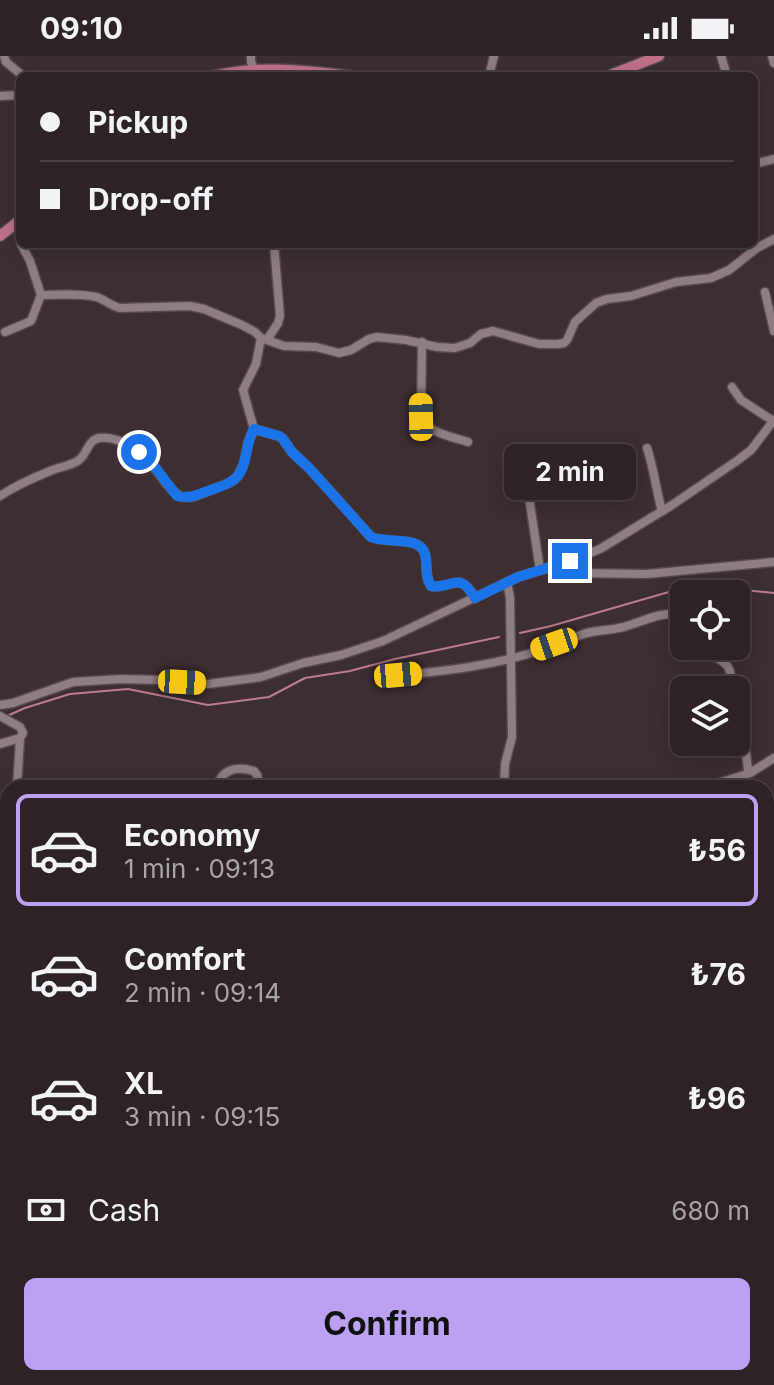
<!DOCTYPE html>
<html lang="en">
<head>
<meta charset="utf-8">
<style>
	:root { --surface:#2d2225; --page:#392f32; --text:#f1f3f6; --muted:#a7a4a7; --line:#483f42; --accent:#bca0f2 }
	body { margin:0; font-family:Inter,sans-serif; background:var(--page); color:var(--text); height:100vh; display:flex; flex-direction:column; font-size:30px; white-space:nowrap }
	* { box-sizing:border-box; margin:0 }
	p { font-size:26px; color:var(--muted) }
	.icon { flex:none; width:44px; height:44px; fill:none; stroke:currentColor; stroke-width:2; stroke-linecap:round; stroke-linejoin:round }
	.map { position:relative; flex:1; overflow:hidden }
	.sheet { position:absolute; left:0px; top:724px; width:774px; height:606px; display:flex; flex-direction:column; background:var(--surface); border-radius:24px 24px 0 0; box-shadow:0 4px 20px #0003,0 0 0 2px var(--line) }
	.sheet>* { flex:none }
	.top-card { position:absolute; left:16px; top:16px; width:742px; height:176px; border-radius:12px; box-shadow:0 4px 20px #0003,0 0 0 2px var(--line); display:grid; align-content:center; height:176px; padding:0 24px; background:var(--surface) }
	.buttons { position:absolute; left:670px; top:524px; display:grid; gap:16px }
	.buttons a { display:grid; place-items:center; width:80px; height:80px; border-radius:12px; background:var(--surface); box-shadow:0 4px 20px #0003,0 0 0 2px var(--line); font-size:40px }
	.end { position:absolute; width:36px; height:36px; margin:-18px; border:10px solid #1a73e8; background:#fff; box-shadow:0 0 0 4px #fff }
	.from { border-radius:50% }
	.bubble { position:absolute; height:56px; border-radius:12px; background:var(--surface); box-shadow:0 4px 20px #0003,0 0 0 2px var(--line); font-size:26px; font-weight:700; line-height:56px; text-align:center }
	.car { position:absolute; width:24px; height:48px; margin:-24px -12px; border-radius:10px; box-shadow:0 0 6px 2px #0007; background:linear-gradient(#f5c518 24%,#345 0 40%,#f5c518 0 76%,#345 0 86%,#f5c518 0) }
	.top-card b { display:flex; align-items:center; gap:28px; height:76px; font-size:30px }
	.top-card b+b { border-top:2px solid var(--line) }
	.top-card i { width:20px; height:20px; background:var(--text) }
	ul { padding:14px 0 0; list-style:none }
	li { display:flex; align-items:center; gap:24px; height:112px; margin:0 16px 12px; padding:0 8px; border:4px solid transparent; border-radius:12px }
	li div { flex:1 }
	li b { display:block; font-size:30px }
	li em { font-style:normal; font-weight:700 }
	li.current { border-color:var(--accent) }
	li>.icon { width:72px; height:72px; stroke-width:1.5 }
	.pay { display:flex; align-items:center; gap:20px; height:88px; padding:0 24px; font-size:30px }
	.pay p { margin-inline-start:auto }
	.button { display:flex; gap:16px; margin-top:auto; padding:16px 24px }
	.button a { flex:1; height:92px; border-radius:12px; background:var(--accent); color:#111; font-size:32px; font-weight:700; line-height:92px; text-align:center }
	.status { display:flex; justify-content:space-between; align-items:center; height:56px; padding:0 40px; background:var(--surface); direction:ltr }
	.status svg { height:22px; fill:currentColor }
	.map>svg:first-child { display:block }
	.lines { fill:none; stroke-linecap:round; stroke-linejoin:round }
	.stream { stroke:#bd7b90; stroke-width:2 }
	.minor-casing { stroke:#564a4d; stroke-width:11 }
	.major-casing { stroke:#564a4d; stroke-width:13 }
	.minor { stroke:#8e7d81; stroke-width:8 }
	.major { stroke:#c07189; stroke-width:10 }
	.route { stroke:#1a73e8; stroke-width:10 }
</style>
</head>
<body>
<div class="status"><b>09:10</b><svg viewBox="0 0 49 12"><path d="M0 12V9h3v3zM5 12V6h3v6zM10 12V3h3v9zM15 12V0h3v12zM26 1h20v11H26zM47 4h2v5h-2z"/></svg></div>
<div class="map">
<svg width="774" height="1329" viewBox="0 0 774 1329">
	<rect width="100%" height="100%" fill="#3c2e31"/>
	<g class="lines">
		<g class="stream">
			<polyline points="520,577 551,570 693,529 774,537"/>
			<polyline points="7,660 25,652 70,638 128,633 208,649 269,641 305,622 350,615 395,603 499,581"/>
		</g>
		<g class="minor-casing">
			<g id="minor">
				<polyline points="4,0 6,6 23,20"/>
				<polyline points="251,0 251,6 255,14"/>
				<polyline points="721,0 727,20"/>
				<polyline points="772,0 774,7"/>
				<polyline points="489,20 494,0"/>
				<polyline points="0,40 20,39"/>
				<polyline points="754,108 774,103"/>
				<polyline points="765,236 774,275"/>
				<path d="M41,239c17,0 37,-2 55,2 8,2 15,9 24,11l70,-2 14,3 38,16 13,7 6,6 23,8 32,1 23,6 12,-3 18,-11 8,-2 29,3 31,7 18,1 15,-5 11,-9 12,-3 46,13h19l6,-1 3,-3 8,-18 21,-19 11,-4 24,-3 45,-14 35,-4 18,-8 28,-22 17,-9"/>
				<polyline points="5,276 31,265 41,239 30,205 21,188"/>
				<polyline points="267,284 278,267 280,260 274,188"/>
				<path d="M422,286l-1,75c6,16 32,20 47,25"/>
				<polyline points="732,331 741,344 773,365"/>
				<path d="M254,373l25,7 4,3 9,13 18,17 61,68c15,7 49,-2 54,17 3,11 -1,21 6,32 22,4 27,-17 44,12"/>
				<path d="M647,392c7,21 9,42 15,63"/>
				<polyline points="526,402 527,428 540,514"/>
				<path d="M0,440c15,-10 33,-18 50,-25 9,-4 21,-5 29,-11 9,-7 8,-19 20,-22 14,-2 30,6 40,14 17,12 25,35 42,45h12l38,-15 6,-5 7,-14 4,-20 6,-14 -11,-39 13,-26 5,-26"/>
				<polyline points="570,505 573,515 576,517 647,518 774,506"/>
				<path d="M705,590c5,13 20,12 24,23 3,6 1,15 2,21"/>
				<path d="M398,619c44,-3 88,-9 130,-21 20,-6 39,-15 59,-21 12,-3 25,-3 37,-6 20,-6 38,-16 60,-13"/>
				<polyline points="0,649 13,647 73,626 121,623 161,624 208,628 261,621 303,607 341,599 383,585 518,521 570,505 600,493 672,449 738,404 751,394 774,364"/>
				<polyline points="736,654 743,671 748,714 750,717"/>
				<polyline points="0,660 20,671 23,677 20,682 17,732"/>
				<polyline points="0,688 20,682"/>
				<path d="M217,732c4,-19 19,-22 37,-17l3,4 3,13"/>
				<polyline points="504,732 505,708 512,681 510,542 507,526"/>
				<polyline points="711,732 716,728 750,717 774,702"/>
				<polyline points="0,785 8,785"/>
				<polyline points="0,831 8,831"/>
				<polyline points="0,870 8,870"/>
				<polyline points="0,1132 8,1131"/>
				<polyline points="0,1251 8,1249"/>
				<polyline points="766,1251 774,1255"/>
				<polyline points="246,1329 247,1329"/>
				<polyline points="407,1329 418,1322"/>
				<polyline points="647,1329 648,1322"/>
				<polyline points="700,1329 700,1322"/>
			</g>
		</g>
		<g class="major-casing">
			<g id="major">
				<path d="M213,20c46,-11 92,-6 138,0"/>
				<polyline points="608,20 659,0"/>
				<polyline points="0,180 20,164"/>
				<polyline points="764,1329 774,1312"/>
			</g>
		</g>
		<use href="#minor" class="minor"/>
		<use href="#major" class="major"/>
	</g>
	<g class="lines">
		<path class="route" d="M139,396l13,11 25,33c12,3 20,-1 31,-5 8,-3 17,-5 24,-10 17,-10 12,-37 22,-52l25,7 4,3 9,13 18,17 61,68c15,7 49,-2 54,17 3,11 -1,21 6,32 22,4 27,-17 44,12l43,-21 52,-16"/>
	</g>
</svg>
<div class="buttons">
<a><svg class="icon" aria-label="locate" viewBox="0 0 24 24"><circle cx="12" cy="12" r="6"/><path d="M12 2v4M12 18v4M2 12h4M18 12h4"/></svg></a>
<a><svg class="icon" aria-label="layers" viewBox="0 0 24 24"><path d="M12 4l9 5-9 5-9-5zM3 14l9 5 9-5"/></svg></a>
</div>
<i class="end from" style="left:139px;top:396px"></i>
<i class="end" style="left:570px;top:505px"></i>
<div class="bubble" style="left:504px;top:388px;width:132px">2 min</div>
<i class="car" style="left:421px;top:361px;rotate:359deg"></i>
<i class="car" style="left:554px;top:588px;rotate:251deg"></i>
<i class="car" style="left:398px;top:619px;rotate:85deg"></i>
<i class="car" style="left:182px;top:626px;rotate:93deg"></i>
<div class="top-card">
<b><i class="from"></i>Pickup</b>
<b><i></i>Drop-off</b>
</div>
<section class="sheet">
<ul>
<li class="current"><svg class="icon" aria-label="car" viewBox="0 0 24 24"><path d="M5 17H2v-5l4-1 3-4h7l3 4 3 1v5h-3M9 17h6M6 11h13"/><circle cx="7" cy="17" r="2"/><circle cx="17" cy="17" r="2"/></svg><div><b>Economy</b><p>1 min · 09:13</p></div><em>₺56</em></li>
<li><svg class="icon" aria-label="car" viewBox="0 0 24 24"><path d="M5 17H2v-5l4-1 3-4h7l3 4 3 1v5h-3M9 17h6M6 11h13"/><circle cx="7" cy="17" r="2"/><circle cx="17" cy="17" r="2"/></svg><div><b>Comfort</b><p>2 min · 09:14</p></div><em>₺76</em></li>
<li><svg class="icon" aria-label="car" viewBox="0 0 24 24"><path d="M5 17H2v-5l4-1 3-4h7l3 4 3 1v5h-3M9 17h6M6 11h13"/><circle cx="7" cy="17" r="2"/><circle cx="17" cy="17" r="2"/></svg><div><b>XL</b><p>3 min · 09:15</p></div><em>₺96</em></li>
</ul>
<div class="pay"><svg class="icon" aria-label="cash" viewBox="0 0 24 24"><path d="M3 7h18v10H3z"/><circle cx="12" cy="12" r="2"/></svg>Cash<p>680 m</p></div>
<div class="button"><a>Confirm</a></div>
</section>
</div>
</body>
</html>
